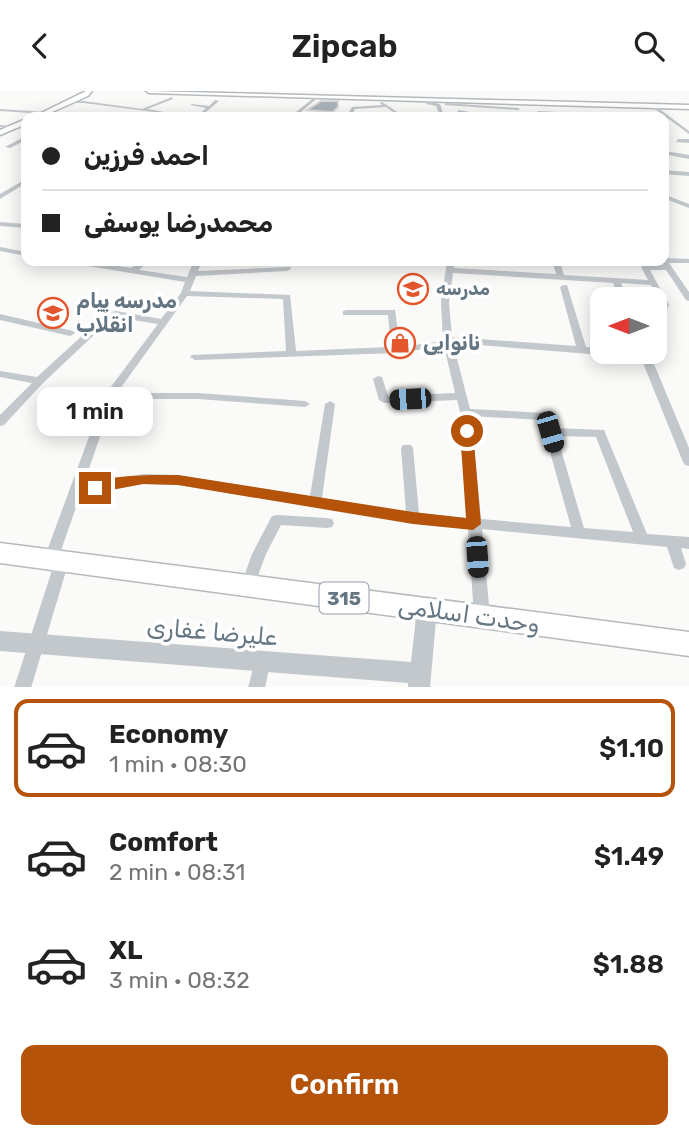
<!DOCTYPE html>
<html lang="en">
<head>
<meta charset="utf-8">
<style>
	:root { --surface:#fff; --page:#f2f2f2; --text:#222; --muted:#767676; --line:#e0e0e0; --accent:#b45309 }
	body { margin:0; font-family:Rubik,Cairo,sans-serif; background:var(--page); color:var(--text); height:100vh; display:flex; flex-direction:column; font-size:26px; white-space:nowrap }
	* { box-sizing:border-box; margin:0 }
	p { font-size:23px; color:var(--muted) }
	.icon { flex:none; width:38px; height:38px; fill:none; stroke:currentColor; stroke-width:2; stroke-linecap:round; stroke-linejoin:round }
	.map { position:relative; height:596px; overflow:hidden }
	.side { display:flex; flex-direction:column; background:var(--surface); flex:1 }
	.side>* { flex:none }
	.guide { position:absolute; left:21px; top:21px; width:648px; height:154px; border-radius:14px; box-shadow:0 4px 18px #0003; display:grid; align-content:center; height:154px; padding:0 21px; background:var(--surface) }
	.needle { width:46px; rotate:270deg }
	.buttons { position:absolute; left:590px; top:196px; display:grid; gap:14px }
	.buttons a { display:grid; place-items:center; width:77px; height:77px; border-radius:14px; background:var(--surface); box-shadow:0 4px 18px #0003; font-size:35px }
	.end { position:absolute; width:32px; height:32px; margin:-16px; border:9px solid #b45309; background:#fff; box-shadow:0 0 0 4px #fff }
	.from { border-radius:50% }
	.bubble { position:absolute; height:49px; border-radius:14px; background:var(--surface); box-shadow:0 4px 18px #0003; font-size:23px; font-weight:600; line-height:49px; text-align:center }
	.car { position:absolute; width:21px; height:42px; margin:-21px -10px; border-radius:9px; box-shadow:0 0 5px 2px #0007; background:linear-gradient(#222 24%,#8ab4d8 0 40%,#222 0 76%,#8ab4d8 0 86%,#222 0) }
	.guide b { display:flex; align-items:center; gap:24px; height:66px; font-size:26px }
	.guide b+b { border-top:2px solid var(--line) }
	.guide i { width:18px; height:18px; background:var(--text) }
	ul { padding:12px 0 0; list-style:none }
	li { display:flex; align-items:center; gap:21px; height:98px; margin:0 14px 10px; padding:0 7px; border:4px solid transparent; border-radius:14px }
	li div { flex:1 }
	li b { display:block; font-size:26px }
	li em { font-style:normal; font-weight:600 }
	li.selected { border-color:var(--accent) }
	li>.icon { width:63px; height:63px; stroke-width:1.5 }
	.action { display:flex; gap:14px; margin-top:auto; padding:14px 21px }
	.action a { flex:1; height:80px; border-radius:14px; background:var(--accent); color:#fff; font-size:28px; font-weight:600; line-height:80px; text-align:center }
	header { display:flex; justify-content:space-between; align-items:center; height:91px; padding:0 21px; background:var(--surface); font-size:32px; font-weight:600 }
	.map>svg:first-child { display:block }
	.building { fill:#aab3b9; stroke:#dcdcda; stroke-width:2 }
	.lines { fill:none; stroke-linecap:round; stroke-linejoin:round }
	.secondary-casing { stroke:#b3babf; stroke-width:3 }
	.primary-casing { stroke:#b5babe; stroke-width:3 }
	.minor { fill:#c3c8cc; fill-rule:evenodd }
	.tertiary { fill:#c3c8cc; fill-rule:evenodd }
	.secondary { fill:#fff; fill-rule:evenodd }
	.primary { fill:#fff; fill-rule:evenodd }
	.route { fill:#b45309 }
	.labels { text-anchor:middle; stroke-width:7; stroke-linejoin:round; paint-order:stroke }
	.far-poi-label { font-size:18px; font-weight:bold; fill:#657683; stroke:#fff; text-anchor:start }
	.shield { fill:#fff; stroke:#939fa8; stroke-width:2 }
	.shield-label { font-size:19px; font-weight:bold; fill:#657683 }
	.poi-label { font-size:21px; font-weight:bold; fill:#657683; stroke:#fff; text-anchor:start }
	.near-street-label { font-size:24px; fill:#657683; stroke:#fff }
</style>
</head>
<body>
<header><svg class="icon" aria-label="back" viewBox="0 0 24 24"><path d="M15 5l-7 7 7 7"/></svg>Zipcab<svg class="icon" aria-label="search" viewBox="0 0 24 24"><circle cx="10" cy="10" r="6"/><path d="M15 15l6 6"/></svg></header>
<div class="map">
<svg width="689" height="597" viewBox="0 0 689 597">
	<rect width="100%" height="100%" fill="#fafaf8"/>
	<polygon class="building" points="321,10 338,10 338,16 333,21 307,19"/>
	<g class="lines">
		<g class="secondary-casing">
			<g id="secondary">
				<polygon points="86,0 92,0 88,5 41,26 33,26"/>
				<polygon points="26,28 26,33 0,44 0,39"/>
			</g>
		</g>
		<g class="primary-casing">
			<g id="primary">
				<polygon points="146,0 689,14 689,18 149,2"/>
				<polygon points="0,452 689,541 689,565 0,472"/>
			</g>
		</g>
		<g class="minor">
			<polygon points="317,4 320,5 295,26 290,26"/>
			<polygon points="172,6 173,8 147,18 193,26 84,12 66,12 84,10 142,18"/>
			<polygon points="427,7 431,7 430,11 440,13 443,22 439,22 436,15 426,13"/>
			<polygon points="215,9 219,10 200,26 196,26 206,17 190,14 192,13 209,15"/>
			<polygon points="382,11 405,26 400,26 386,16 355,18 353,22 349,21 352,16 382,14 380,12"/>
			<polygon points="446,12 518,17 520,18 518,19 444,14"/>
			<polygon points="654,14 689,40 689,43 652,16"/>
			<polygon points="0,18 46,21 48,22 46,23 0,20"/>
			<polygon points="459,19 490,25 492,26 484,26 457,21"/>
			<polygon points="538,20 640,25 642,26 536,22"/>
			<polygon points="257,22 287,25 289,26 255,24"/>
			<polygon points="0,34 26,36 26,38 0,36"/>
			<polygon points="24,46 26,46 26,49 10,57 5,56"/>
			<polygon points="678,48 689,48 689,52 676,51"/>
			<polygon points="665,60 689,64 689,68 663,63"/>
			<polygon points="663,79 689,81 689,85 663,83"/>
			<polygon points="26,88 26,92 0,108 0,103"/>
			<polygon points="663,103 689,113 689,117 663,107"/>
			<polygon points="0,131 25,133 26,137 0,135"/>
			<polygon points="0,156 26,161 26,165 0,160"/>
			<path d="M663,167l26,1v4h-20l20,29v9l-3,-1 -20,-30h-16l19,35 -1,2h-6l-11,-22 -30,-2 6,16h-8l-6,-16 -160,-10 -4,29 3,35 124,9 -16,-59 4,-2h3l19,62 16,1v4h47l40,96v18l-4,-1 -2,-3 -42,-104 -188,-15 17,66 76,4 6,4 3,11 49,2 43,104 42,3v12l-8,-1 5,16 -2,4 -5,2 -5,-2 -7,-21 -185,-18 8,87 -3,5 -5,2 -5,-2 -3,-5 -6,-88 -55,-5 -235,-38 -35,-1 -63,12 -21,60 8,1 2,4 -38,127h-17l40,-124 -8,-1 -2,-4 60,-163 54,-72 -45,-7 -70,66 -39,42 -4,1v-11l32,-32 -32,-6v-6l37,6 70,-64 9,-2 45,8 20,-26 4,-11 -115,-19 -4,-2h17l48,7 10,-7h8l-10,9 48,7 7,-16h8l-4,10 92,-4 1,2 -4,2 -91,5 -6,15 100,4 6,56 95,-4 -3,-32h-45v-4l3,-1h49l5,37 43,-6 -2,-39 6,-41h8l-1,7 102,6 -4,-13h8l4,14 84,5 -7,-13 4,-2h18l-3,-4h3zM187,205l96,3 3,52 -94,4 -2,2 5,3 201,-7 48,-7 11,47 -67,3 -6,-19 -4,-1 -5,3 6,21 5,3 73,-3 3,12 7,106 -48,-5 -6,-65 -2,-3h-8l-2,3 5,64 -84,-14 13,-94 -5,-3 -5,3 -15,92 -132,-21 -35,-1 -60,12 30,-87h85l107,8 5,-3 -5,-3 -107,-8h-81zM471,325l70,4 30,107 -90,-8zM557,345l39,1 37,95 -49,-4z"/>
			<polygon points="342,170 350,170 344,174 340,172"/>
			<polygon points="0,223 73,240 75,242 70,245 0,229"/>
			<polygon points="277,424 327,427 332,428 334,432 332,436 327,437 281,434 266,463 253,498 248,500 243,498 241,494 252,463 272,425"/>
			<polygon points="262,564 268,566 270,572 265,597 248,597 256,566"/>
		</g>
		<polygon class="tertiary" points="427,509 434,512 437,518 430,597 408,597 408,592 0,560 0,540 411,571 417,518 420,512"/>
		<use href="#secondary" class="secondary"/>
		<use href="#primary" class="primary"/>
	</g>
	<path class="route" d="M467,336l6,4 8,93 -8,6 -60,-6 -235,-39 -35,-1 -48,9 -7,-5c14,-15 70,-13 90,-13l235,37 53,6 -6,-87z"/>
	<defs>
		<g id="school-ring" transform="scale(1.575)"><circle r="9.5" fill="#fff" stroke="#e4572e" stroke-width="1.5"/><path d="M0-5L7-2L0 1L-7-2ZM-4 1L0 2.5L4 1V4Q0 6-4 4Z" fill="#e4572e"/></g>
		<g id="shop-ring" transform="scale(1.575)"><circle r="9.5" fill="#fff" stroke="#e4572e" stroke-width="1.5"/><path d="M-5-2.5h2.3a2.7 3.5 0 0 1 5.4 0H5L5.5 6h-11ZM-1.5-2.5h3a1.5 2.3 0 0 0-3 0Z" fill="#e4572e"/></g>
	</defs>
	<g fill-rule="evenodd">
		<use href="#school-ring" x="413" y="198"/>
		<use href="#school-ring" x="53" y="222"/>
		<use href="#shop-ring" x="400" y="252"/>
	</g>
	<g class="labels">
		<g class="far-poi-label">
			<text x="436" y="204">مدرسه</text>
		</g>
		<rect class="shield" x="319.5" y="491.5" width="49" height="31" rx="5"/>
		<g class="shield-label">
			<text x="344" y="514">315</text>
		</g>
		<g class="poi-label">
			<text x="76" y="217">مدرسه پیام<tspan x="76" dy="24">انقلاب</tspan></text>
			<text x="423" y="259">نانوایی</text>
		</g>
		<g class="near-street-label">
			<text transform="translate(469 524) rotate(8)" y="8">وحدت اسلامی</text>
			<text transform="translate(212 541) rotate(5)" y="8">علیرضا غفاری</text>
		</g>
	</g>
</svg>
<div class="buttons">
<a><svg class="needle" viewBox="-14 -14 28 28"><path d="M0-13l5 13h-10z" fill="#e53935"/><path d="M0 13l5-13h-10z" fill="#767676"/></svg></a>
</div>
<i class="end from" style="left:467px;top:340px"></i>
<i class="end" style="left:95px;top:397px"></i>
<div class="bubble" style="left:37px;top:296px;width:116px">1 min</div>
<i class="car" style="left:410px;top:308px;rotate:267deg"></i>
<i class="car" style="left:550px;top:341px;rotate:164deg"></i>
<i class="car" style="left:477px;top:466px;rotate:176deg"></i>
<div class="guide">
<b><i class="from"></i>احمد فرزین</b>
<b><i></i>محمدرضا یوسفی</b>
</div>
</div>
<section class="side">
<ul>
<li class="selected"><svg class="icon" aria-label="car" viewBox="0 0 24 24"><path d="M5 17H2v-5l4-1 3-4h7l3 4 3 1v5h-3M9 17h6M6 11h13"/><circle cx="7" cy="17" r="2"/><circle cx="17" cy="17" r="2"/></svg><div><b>Economy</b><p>1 min · 08:30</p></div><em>$1.10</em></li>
<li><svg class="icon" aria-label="car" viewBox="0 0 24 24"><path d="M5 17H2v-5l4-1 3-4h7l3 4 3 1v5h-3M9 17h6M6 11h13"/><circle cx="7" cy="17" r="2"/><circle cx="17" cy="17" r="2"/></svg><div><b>Comfort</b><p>2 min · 08:31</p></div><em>$1.49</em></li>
<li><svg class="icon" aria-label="car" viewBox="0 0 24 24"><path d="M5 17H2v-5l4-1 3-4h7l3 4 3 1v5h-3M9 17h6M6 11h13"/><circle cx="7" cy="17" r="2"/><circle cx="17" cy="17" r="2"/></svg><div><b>XL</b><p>3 min · 08:32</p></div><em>$1.88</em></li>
</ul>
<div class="action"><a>Confirm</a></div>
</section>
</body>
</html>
